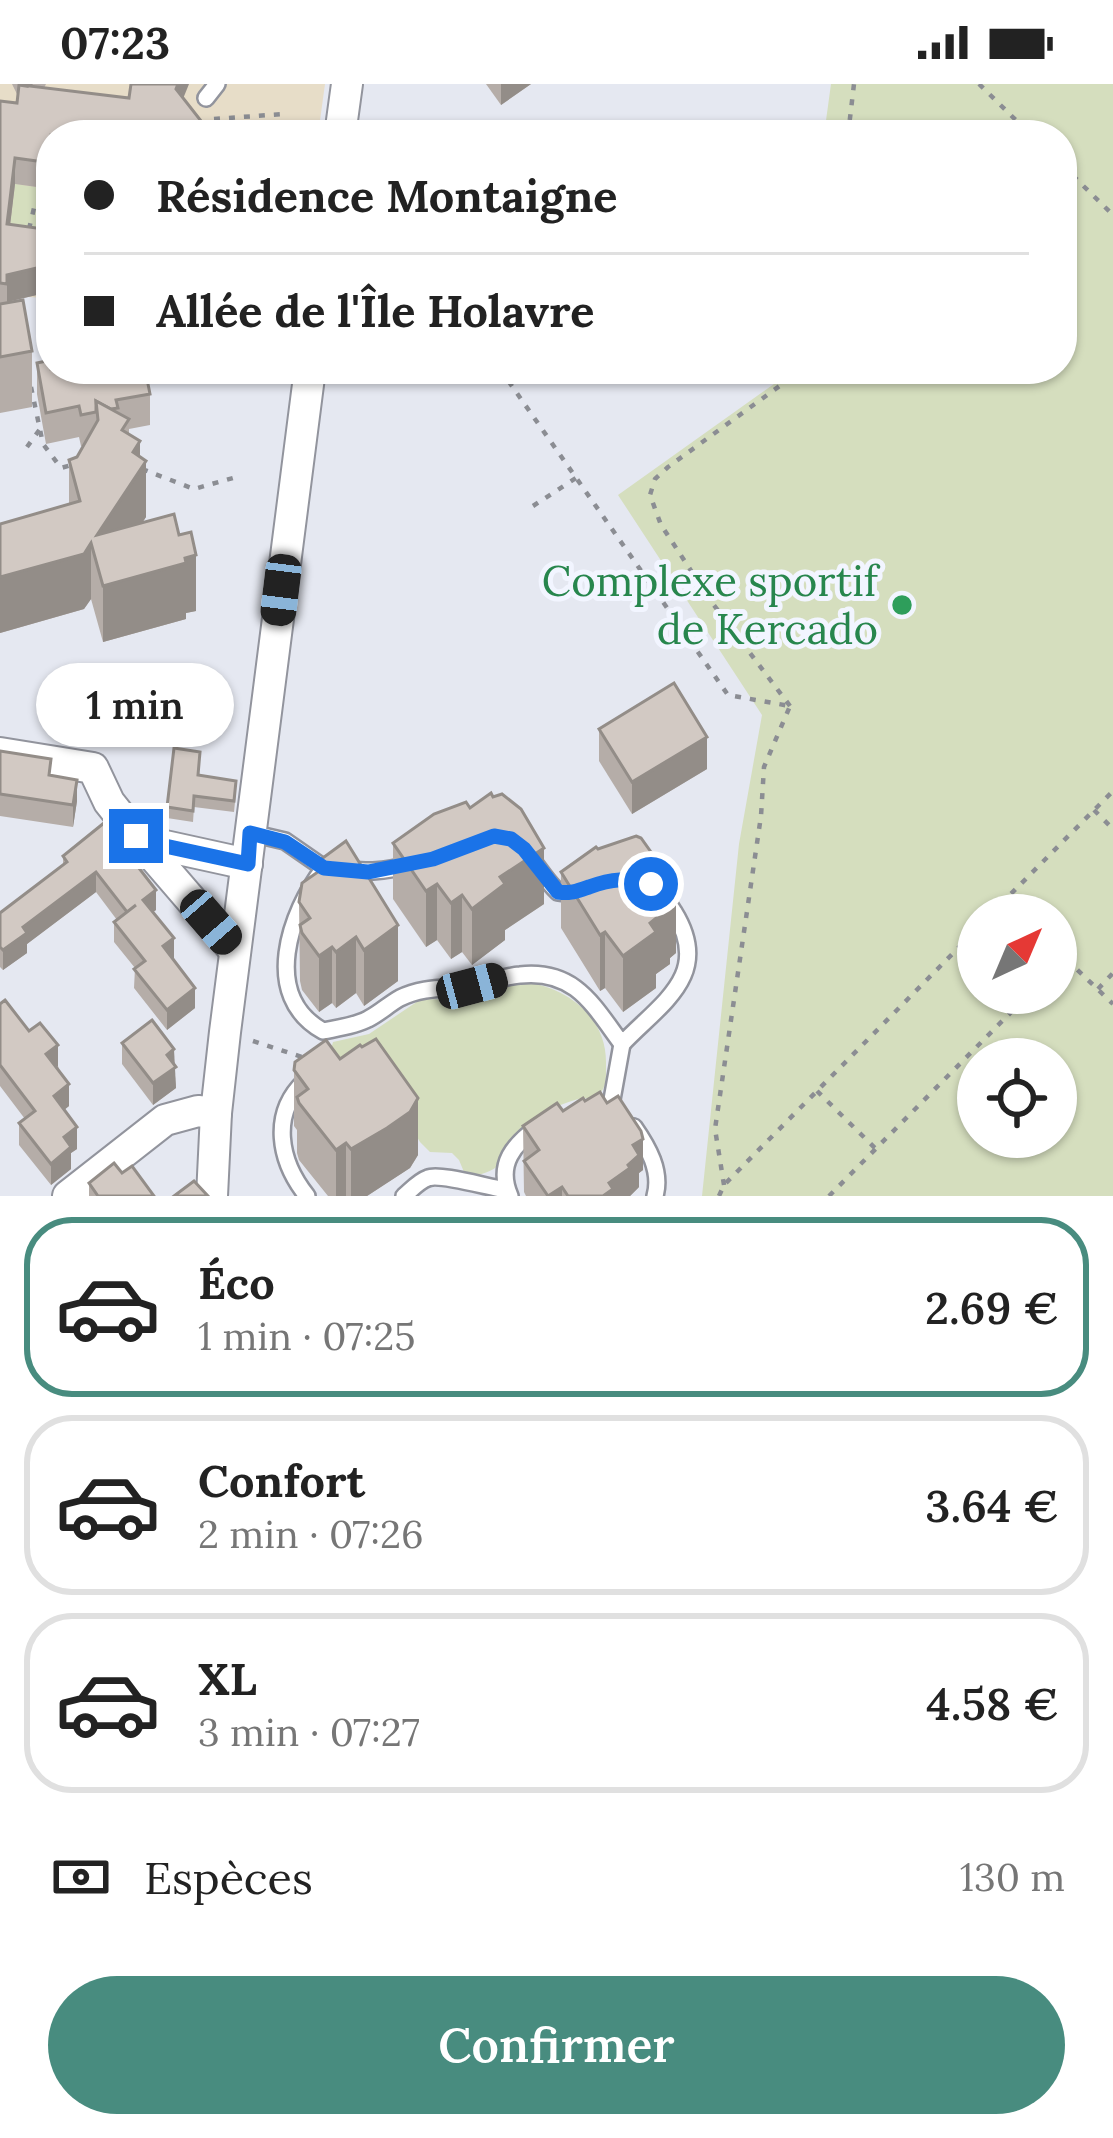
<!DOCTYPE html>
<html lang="fr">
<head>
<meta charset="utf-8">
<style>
	:root { --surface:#fff; --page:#f6f6f6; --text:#222; --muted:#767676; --line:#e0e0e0; --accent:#488c7f }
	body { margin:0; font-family:Lora,serif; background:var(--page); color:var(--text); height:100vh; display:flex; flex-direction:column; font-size:45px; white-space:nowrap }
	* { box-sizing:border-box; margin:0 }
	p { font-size:39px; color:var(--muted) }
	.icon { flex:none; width:66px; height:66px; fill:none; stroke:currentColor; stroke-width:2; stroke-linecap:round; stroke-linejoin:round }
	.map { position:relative; height:1112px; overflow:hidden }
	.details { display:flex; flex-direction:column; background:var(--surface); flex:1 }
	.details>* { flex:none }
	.top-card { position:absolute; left:36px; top:36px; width:1041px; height:264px; border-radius:48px; box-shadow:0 3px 9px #0004; display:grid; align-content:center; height:264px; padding:0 48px; background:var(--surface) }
	.needle { width:78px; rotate:44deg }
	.tools { position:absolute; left:957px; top:810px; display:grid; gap:24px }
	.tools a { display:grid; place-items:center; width:120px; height:120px; border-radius:50%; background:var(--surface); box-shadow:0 3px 9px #0004; font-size:60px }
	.end { position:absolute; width:54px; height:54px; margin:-27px; border:15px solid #1a73e8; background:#fff; box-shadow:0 0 0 6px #fff }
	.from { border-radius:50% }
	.bubble { position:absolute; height:84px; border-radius:42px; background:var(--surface); box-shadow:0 3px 9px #0004; font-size:39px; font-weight:600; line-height:84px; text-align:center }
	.car { position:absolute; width:36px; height:72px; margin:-36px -18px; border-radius:15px; box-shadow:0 0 9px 3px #0007; background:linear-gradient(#222 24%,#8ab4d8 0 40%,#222 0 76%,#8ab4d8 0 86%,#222 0) }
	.top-card b { display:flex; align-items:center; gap:42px; height:114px; font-size:45px }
	.top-card b+b { border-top:3px solid var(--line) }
	.top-card i { width:30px; height:30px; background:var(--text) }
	ul { padding:21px 0 0; list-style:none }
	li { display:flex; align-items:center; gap:36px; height:180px; margin:0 24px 18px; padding:0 24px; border:6px solid var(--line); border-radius:48px }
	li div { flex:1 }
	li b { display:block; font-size:45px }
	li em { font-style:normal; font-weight:600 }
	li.current { border-color:var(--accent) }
	li>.icon { width:108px; height:108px; stroke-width:1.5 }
	.pay { display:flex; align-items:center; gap:30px; height:132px; padding:0 48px; font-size:45px }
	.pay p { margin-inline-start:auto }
	.button { display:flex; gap:24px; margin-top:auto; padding:24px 48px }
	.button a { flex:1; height:138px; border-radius:72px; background:var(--accent); color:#fff; font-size:48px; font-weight:600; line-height:138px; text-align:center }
	.status { display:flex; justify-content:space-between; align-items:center; height:84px; padding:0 60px; background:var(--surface); direction:ltr }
	.status svg { height:33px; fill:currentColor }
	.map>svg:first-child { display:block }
	.education { fill:#e7ddc8 }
	.green { fill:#d5debe; fill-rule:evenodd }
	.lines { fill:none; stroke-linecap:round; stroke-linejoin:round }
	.lane-casing { stroke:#92949d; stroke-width:20 }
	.street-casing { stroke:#92949d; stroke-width:34 }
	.path { stroke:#8b8d93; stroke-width:4.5; stroke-dasharray:6 9; stroke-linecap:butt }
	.lane { stroke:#fff; stroke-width:15 }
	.street { stroke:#fff; stroke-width:30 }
	.wall { fill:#b5ada8 }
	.shaded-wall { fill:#938d88 }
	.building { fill:#d2c9c3; stroke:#938d88; stroke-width:3 }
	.route { stroke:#1a73e8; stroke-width:15 }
	.leisure-dot { fill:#2e9e5b; stroke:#f2f5ff; stroke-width:4.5 }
	.labels { text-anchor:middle; stroke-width:10; stroke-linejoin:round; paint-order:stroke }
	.leisure-label { font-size:42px; fill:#27864d; stroke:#f2f5ff; text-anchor:end }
</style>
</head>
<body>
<div class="status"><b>07:23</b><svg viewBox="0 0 49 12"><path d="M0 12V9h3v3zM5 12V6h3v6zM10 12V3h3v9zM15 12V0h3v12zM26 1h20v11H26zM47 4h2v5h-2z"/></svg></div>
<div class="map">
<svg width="1113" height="1112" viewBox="0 0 1113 1112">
	<rect width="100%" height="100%" fill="#e5e8f1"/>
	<polygon class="education" points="0,0 325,0 318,51 51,51 51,236 45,214 27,213 8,217 7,227 0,226"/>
	<g class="green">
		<path d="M831,0h282v1112h-411l37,-352 23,-129 -144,-220 177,-126h267v-234h-238zM978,831h78v78h-78zM978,975h78v78h-78z"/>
		<polygon points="15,100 51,105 51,173 7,167"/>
		<path d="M520,897c45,5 87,34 86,83 0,9 1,21 -5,28 -6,8 -18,5 -26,8 -19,6 -36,13 -51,26 -13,11 -15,26 -25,39 -6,6 -18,9 -26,12l-9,-5 -5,-12 -7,-7 -22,-1 -10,-10 -26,-44 -56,-25 -7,-24 2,-7 36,-8 52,-35 57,1 27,-16z"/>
	</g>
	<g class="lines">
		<g class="lane-casing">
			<g id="lane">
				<polyline points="206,14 217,0"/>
				<polyline points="251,749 285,757 324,784"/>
				<path d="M494,752c36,7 40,33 64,56 24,5 47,-15 73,-13 20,2 33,16 43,33 39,63 -13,91 -52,132 -29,-39 -47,-75 -102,-69 -16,1 -30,8 -46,10 -25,4 -50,1 -74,13 -11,6 -20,15 -32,21 -13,7 -30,9 -45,12 -63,-35 -33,-119 1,-163 17,-1 33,4 49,3 42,-2 81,-23 121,-35z"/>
				<path d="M305,997c-35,33 -26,80 2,115"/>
				<polyline points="611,1021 622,960"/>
				<path d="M634,1043c14,20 28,44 21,69"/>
				<path d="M404,1112c7,-6 15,-15 24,-18 12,-5 62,10 79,12"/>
				<path d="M510,1112c-14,-32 4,-52 29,-70"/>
			</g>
		</g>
		<g class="street-casing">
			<g id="street">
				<polyline points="340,51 347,0"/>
				<polyline points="0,669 93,684 109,718 136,752 165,762 247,780"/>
				<polyline points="136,752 235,867"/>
				<polyline points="68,1112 165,1036 198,1027 216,1029"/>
				<polyline points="212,1112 216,1029 225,948 310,285"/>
			</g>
		</g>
		<g class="path">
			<polyline points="979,0 1031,51"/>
			<polyline points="214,35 283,30"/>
			<polyline points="848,51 854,0"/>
			<polyline points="1062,81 1113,131"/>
			<polyline points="29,145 34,124 41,115 51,115"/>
			<polyline points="500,285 728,611 790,622"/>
			<polyline points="31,303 43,360 61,384 75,380"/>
			<polyline points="27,363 40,345"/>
			<polyline points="142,385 194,405 233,394"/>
			<polyline points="533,422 576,394"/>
			<polyline points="790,622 713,520 661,441 650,411 655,395 668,383 803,285"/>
			<polyline points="1094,726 1113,745"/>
			<polyline points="990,831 1113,707"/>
			<polyline points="1056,883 1065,874 1113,920"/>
			<polyline points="1098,905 1113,889"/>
			<polyline points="253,957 305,974"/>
			<polyline points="817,1007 875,1064"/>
			<polyline points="724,1101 715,1045 761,732 764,683 790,622"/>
			<polyline points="719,1112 724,1101 978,844"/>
			<polyline points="829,1112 1030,909"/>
		</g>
		<use href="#lane" class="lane"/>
		<use href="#street" class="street"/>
	</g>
	<g class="wall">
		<polygon points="12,0 46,0 44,4 129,14 183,15 205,51 51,51 51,105 15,100 10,141 51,146 51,231 45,209 7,218 32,267 32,323 0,329 0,17 17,19 18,12"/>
		<polygon points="486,0 531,0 501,21"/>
		<polygon points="37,279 150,310 150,341 129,345 129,350 140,373 146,433 142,439 196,527 186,529 186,535 103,558 91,515 84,525 0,549 0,493 69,421 69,376 77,373 83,362 81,362 79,353 46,360 37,310"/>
		<polygon points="104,617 101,645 49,638 49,627"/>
		<polygon points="599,645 707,685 632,730 599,677"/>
		<polygon points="0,667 51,692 77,717 73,743 0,732"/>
		<polygon points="199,691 236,708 234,728 194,723 193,738 167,734 167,723"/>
		<polygon points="104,739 156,826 153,828 195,924 167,946 134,904 135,884 114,858 114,838 117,836 96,808 27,860 27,869 3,886 0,883 0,829 63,781 63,772"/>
		<polygon points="393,759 544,820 505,846 505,856 472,881 462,868 451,875 437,856 426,863 393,815"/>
		<polygon points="320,776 398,897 364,922 356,909 336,924 332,919 319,928 302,906 300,897 299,818 320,787"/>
		<polygon points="561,788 676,869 670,874 670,880 656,890 656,904 623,928 605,904 600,907 561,844"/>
		<polygon points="0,920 58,982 69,1022 64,1026 77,1065 71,1069 71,1085 51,1101 19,1061 19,1039 25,1035 0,1002"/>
		<polygon points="122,959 174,980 176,1004 153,1021 122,980"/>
		<polygon points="294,986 418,1071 410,1084 367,1112 328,1112 299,1076 297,1069 297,1046 294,1042"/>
		<polygon points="585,1017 643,1086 639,1089 639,1103 630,1112 526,1112 524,1108 523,1042 563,1027"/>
		<polygon points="122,1089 154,1112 89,1112 89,1099"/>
	</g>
	<g class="shaded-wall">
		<polygon points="178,0 189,0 176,32 176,5"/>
		<polygon points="501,0 531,0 501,21"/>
		<polygon points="15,74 15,100 7,167 7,140"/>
		<polygon points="45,182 45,209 7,218 7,227 7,191"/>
		<polygon points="140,357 140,387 146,377 146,433 102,499 97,451 133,368"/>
		<polygon points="91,459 91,515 84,525 0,549 0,493"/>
		<polygon points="196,471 196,527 186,529 186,535 103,558 103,502"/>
		<polygon points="707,653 707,685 632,730 632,698"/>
		<polygon points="77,696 77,717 73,743 73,721"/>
		<polygon points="544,764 544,820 505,846 505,856 472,881 472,825 500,793"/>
		<polygon points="96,788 96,808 27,860 27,869 3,886 3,866 23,843"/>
		<polygon points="437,800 437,856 426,863 426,807"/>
		<polygon points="156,806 156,826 143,835 143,816"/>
		<polygon points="462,811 462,868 451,875 451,819"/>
		<polygon points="676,813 676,869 670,874 670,880 656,890 656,904 623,928 623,872 650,839"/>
		<polygon points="398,841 398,897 364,922 364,866"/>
		<polygon points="605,848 605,904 600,907 600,851"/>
		<polygon points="356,853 356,909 336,924 336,868"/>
		<polygon points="174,854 174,874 163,882 163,862"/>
		<polygon points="332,863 332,919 319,928 319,872"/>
		<polygon points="195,904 195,924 167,946 167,926"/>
		<polygon points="58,961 58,982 46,991 46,970"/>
		<polygon points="174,965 176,1004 153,1021 153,999 167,971"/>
		<polygon points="69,1000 69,1022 54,1034 54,1012"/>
		<polygon points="418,1014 418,1071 410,1084 367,1112 351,1112 351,1065"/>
		<polygon points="77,1043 77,1065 71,1069 71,1085 51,1101 51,1080 64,1053"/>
		<polygon points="643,1055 643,1086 639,1089 639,1103 630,1112 603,1112 609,1099 628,1081 633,1061"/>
		<polygon points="346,1059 346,1112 336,1112 336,1066"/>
		<polygon points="562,1103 562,1112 548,1112"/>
	</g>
	<g class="building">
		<polygon points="25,0 31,0 29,2 129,14 131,0 178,0 176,5 205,42 194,51 51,51 51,79 15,74 7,140 51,146 51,204 45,182 7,191 7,200 0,199 0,17 17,19 19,1 26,2"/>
		<polygon points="23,216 32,267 0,273 0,220"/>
		<polygon points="51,276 51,285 145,285 150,310 116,316 118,324 111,325 96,317 96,328 81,331 79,322 46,329 37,279"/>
		<polygon points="96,317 129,335 122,346 140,357 133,368 146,377 97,451 174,430 179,451 191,448 196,471 185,474 186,479 103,502 91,459 84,470 0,493 0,440 80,417 69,376 77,373 98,336"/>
		<polygon points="52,599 104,606 101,634 49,627"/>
		<polygon points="674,599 707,653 632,698 599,645"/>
		<polygon points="174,664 200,668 198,691 236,697 234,717 194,712 193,727 167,723"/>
		<polygon points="0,667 51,675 49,691 77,696 73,721 0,710"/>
		<polygon points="491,709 493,713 502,710 521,725 544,764 500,793 505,800 472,825 462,811 451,819 437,800 426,807 393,759 434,730 466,718 470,724"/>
		<polygon points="104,739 156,806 143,816 174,854 163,862 195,904 167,926 134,885 145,877 114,838 136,821 127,828 96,788 23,843 27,849 3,866 0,863 0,829 67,778 63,772"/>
		<polygon points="636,752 641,754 673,799 676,813 668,820 670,823 650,839 656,848 623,872 605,848 600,851 561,788 596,763 598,765"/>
		<polygon points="346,757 398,841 364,866 356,853 336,868 332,863 319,872 302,849 300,841 310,834 299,818 302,799 325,783 320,776"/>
		<polygon points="5,916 29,947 40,939 58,961 46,970 69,1000 54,1012 77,1043 64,1053 71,1063 51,1080 19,1039 35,1027 0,981 0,920"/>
		<polygon points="152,936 174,965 167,971 176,983 153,999 122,959"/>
		<polygon points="376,955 418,1014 410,1028 387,1044 351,1065 346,1059 336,1066 299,1019 297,1013 308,1005 294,986 295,978 326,956 340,975 360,961 362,963"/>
		<polygon points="600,1008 607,1019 618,1012 641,1047 643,1055 633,1061 639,1071 628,1081 630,1084 609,1099 613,1105 603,1112 568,1112 562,1103 548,1112 524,1077 539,1066 523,1042 557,1019 563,1027 583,1014 585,1017"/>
		<polygon points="114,1079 122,1089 132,1082 154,1112 98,1112 89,1099"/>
		<polygon points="194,1097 208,1112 174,1112"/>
	</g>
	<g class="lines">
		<path class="route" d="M136,752l29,10 83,18 2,-31 35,9 39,26 44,4 65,-13 61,-23 17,3 13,10 34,43c13,2 18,-1 31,-5 22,-8 40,-10 62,-3"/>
	</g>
	<circle class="leisure-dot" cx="902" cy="521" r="12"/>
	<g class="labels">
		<g class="leisure-label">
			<text x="878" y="512">Complexe sportif<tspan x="878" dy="48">de Kercado</tspan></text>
		</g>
	</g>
</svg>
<div class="tools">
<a><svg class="needle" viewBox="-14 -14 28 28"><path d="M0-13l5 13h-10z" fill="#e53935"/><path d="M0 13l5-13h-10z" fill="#767676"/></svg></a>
<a><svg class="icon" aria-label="locate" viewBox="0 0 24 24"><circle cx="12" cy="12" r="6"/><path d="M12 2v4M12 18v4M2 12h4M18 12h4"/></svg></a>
</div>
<i class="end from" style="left:651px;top:800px"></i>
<i class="end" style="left:136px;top:752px"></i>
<div class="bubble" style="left:36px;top:579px;width:198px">1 min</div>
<i class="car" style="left:281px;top:506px;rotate:187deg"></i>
<i class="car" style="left:211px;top:838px;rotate:139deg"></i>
<i class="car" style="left:472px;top:902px;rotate:75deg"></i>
<div class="top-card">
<b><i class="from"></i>Résidence Montaigne</b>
<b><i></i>Allée de l'Île Holavre</b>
</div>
</div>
<section class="details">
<ul>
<li class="current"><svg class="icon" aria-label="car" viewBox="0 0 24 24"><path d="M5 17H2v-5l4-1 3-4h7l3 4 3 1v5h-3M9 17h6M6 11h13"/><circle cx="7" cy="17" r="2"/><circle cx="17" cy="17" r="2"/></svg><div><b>Éco</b><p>1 min · 07:25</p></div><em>2.69 €</em></li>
<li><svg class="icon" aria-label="car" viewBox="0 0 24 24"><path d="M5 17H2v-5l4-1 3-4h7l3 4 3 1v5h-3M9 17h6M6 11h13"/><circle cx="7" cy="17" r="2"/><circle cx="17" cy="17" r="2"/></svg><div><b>Confort</b><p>2 min · 07:26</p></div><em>3.64 €</em></li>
<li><svg class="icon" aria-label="car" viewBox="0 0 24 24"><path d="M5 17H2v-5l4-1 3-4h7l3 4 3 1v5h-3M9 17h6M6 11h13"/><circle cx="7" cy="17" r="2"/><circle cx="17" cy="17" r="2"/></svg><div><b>XL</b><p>3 min · 07:27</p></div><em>4.58 €</em></li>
</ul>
<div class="pay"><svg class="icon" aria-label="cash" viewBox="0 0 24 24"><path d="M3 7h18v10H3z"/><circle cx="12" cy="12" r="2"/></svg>Espèces<p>130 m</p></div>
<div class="button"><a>Confirmer</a></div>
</section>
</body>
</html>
